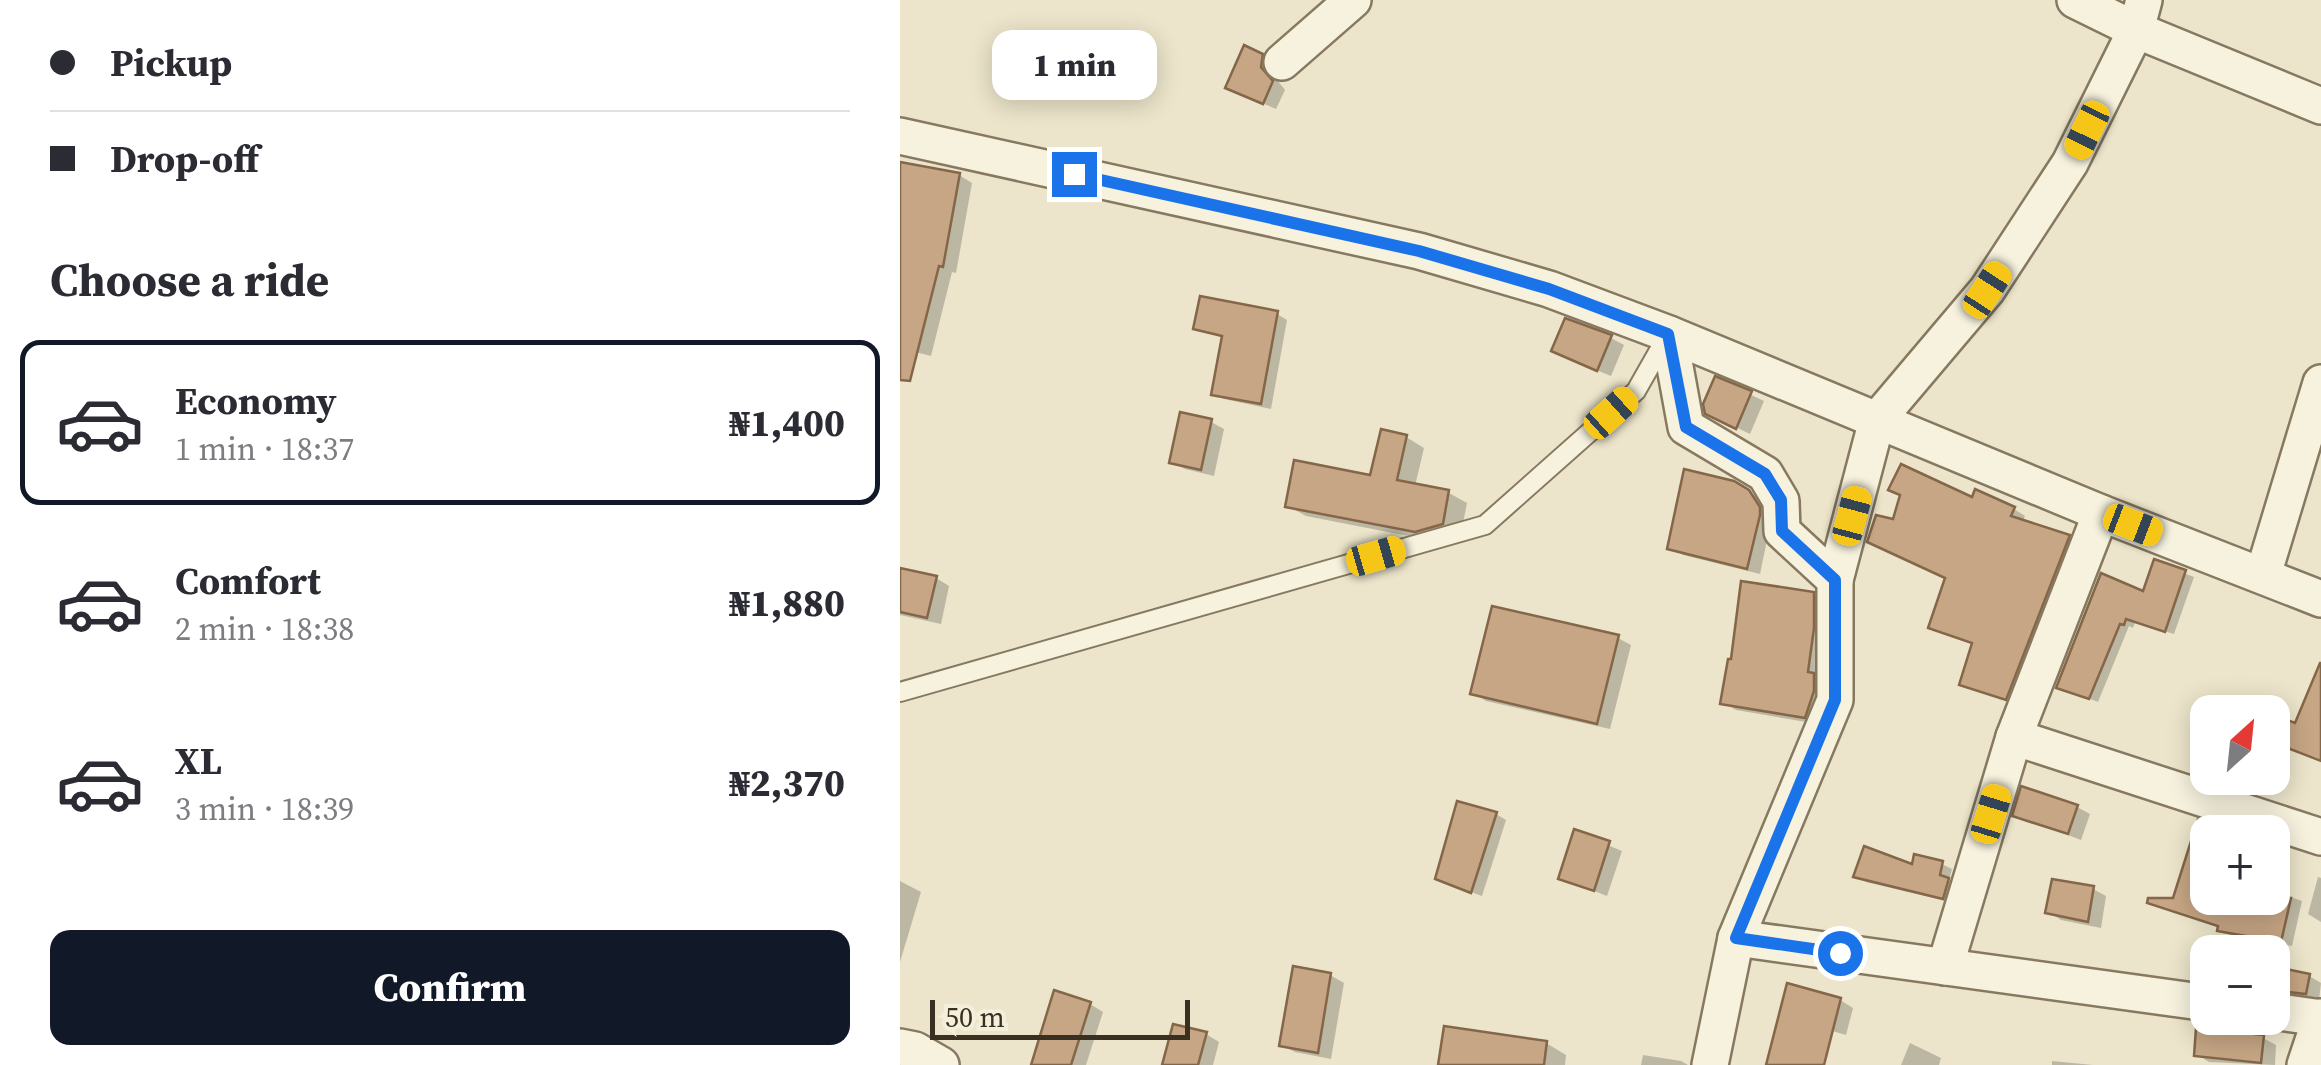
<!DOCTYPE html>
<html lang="en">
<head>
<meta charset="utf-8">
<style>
	:root { --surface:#fff; --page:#f2f2f3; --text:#2b2b33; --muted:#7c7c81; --line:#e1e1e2; --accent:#111827 }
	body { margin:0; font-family:"Source Serif 4",serif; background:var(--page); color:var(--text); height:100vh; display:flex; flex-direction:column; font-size:38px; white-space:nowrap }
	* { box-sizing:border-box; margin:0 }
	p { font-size:32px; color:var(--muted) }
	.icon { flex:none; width:55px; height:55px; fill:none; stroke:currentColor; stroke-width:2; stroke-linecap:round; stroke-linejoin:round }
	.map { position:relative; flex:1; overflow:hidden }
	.details { display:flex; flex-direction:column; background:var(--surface); width:900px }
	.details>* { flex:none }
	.banner { display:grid; align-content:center; height:220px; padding:0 50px; background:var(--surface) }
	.needle { width:65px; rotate:27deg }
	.tools { position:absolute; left:1290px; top:695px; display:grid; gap:20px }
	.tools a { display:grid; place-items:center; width:100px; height:100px; border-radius:20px; background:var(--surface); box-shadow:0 5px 25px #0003; font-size:50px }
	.scale { position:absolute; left:30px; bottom:25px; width:260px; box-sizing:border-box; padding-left:10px; border:5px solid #393022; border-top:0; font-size:28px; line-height:35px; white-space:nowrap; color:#393022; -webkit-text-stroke:8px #f4efda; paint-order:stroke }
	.end { position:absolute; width:45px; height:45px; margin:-22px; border:12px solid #1a73e8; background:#fff; box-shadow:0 0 0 5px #fff }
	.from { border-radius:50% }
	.bubble { position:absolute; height:70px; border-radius:20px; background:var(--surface); box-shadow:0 5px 25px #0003; font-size:32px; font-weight:800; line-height:70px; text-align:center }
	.car { position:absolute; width:30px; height:60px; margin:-30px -15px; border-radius:12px; box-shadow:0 0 8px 2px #0007; background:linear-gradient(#f5c518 24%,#345 0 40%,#f5c518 0 76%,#345 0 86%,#f5c518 0) }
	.banner b { display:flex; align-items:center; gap:35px; height:95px; font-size:38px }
	.banner b+b { border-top:2px solid var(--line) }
	.banner i { width:25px; height:25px; background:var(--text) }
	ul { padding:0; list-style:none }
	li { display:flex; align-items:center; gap:30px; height:165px; margin:0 20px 15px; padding:0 30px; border:5px solid transparent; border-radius:20px }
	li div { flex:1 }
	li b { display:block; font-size:38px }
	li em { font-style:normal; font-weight:800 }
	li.selected { border-color:var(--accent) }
	li>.icon { width:90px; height:90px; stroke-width:1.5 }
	h2 { padding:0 50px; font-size:45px; line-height:120px }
	.primary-button { display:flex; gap:20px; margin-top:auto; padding:20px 50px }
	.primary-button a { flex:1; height:115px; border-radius:20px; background:var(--accent); color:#fff; font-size:40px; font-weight:800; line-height:115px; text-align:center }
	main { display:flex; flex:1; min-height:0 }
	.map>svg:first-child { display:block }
	.shadow { fill:#0003 }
	.building { fill:#c6a684; stroke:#846648; stroke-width:2.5 }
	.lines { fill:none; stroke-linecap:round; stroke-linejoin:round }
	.lane-casing { stroke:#877960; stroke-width:22 }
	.street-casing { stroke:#877960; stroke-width:40 }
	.lane { stroke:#f7f2de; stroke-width:18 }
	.street { stroke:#f7f2de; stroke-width:35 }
	.route { stroke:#1a73e8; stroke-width:12 }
</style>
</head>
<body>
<main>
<section class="details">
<div class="banner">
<b><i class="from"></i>Pickup</b>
<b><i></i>Drop-off</b>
</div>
<h2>Choose a ride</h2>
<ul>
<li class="selected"><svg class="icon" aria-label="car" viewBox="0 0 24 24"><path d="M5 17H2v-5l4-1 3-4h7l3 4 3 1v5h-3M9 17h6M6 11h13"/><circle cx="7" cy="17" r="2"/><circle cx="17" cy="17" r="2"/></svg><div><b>Economy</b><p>1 min · 18:37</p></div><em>₦1,400</em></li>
<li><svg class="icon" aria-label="car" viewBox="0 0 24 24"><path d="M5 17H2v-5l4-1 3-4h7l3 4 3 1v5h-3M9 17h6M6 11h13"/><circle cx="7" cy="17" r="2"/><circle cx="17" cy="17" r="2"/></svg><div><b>Comfort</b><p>2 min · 18:38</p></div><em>₦1,880</em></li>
<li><svg class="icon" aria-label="car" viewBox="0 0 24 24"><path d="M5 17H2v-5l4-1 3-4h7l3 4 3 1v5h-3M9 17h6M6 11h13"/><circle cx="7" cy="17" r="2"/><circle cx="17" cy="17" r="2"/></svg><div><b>XL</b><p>3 min · 18:39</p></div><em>₦2,370</em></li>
</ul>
<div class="primary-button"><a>Confirm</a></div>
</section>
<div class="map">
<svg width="1421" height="1065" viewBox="0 0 1421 1065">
	<rect width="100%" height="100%" fill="#ece5cb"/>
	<g class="shadow">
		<polygon points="362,56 375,64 374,76 385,90 376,109 341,94"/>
		<polygon points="0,165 59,175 72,183 56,273 52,272 31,356 0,348"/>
		<polygon points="377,314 387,320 371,409 324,399 313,394 324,338 296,328"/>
		<polygon points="711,338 724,345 711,376 667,358"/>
		<polygon points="817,379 864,401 850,434 821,420"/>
		<polygon points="311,422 324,429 314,476 285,469 271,462"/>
		<polygon points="506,437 524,448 515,486 549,493 567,503 561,534 534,541 406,516 388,506 472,478"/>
		<polygon points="833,484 863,500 872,516 860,574 783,555 770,547"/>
		<polygon points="1073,500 1114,509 1125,516 1122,523 1180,544 1118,705 1062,684 1074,644 1031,627 1048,578 994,522"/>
		<polygon points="1255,562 1294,577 1274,634 1235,622 1233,628 1229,626 1198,702 1159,687 1244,594"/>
		<polygon points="0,571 36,578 49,586 41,624 0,615"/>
		<polygon points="913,595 926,602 918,724 836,710 823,702"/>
		<polygon points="718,638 731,645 710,729 586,701 573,693"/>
		<polygon points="1316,697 1348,712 1309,712"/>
		<polygon points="1308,716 1308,751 1294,743"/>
		<polygon points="1177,807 1190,814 1181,840 1115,815"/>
		<polygon points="596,814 606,820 582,896 549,884"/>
		<polygon points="676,832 722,851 707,896 661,878"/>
		<polygon points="1042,864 1052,869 1049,881 1059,886 1054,903 966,882 956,876"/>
		<polygon points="1418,877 1421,878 1421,922 1408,914"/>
		<polygon points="0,881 21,892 0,962"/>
		<polygon points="1193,889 1206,896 1201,928 1161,920 1148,912"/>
		<polygon points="1372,890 1402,901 1392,946 1331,936 1320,928 1272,909 1308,898 1372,898"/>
		<polygon points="1372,969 1409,976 1421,983 1419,1000 1372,1001"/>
		<polygon points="430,975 444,983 431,1059 395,1052 381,1045"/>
		<polygon points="940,1000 953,1008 946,1035 922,1028"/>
		<polygon points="190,1004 203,1012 186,1065 133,1065"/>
		<polygon points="306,1034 319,1042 313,1065 265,1065"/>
		<polygon points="1363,1038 1376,1045 1375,1065 1309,1062 1296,1054"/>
		<polygon points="646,1043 666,1055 665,1065 541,1065"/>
		<polygon points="1010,1043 1041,1058 1039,1065 1001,1065"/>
		<polygon points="743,1055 781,1061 788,1065 741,1065"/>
		<polygon points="1152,1061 1193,1065 1152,1065"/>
	</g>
	<g class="building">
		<polygon points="344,45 363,54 361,67 373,81 363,104 325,88"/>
		<polygon points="0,162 60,173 43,267 39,266 10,381 0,380"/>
		<polygon points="300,296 378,311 361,404 311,395 322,336 293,329"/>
		<polygon points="665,318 712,335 697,371 651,351"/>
		<polygon points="815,376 852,391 836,429 805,414 803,404"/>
		<polygon points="280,412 312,419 301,470 269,463"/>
		<polygon points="481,429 507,435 497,480 549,490 543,524 515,532 385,507 394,460 470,475"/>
		<polygon points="1001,464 1072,497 1075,489 1115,507 1111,516 1170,535 1106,700 1059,685 1072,643 1028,628 1045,578 967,542 976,515 993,519 1000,495 988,490"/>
		<polygon points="784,469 834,481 849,490 860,507 860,515 847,569 767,549"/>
		<polygon points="1254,559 1286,570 1265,632 1226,619 1224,625 1220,624 1189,699 1156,688 1201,573 1243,591"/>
		<polygon points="0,568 37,576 27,618 0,612"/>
		<polygon points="841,581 914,592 914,628 908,672 914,673 914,691 905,718 820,704 828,659 831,659"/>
		<polygon points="592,606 719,635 697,724 570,694"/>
		<polygon points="1420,663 1421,663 1421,761 1372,742 1372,714 1395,723"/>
		<polygon points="1121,786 1178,805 1168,834 1112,816"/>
		<polygon points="557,801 597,812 571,893 535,879"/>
		<polygon points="1298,819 1308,822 1308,898 1391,898 1381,942 1317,931 1318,926 1247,903 1248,898 1273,898"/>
		<polygon points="674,829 710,841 694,891 658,879"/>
		<polygon points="964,846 1012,864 1014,854 1043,861 1040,875 1049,878 1043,899 953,877"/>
		<polygon points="1152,879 1194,886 1188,922 1145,913"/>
		<polygon points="393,966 431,973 418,1053 379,1046"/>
		<polygon points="1372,966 1410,974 1406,994 1372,990"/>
		<polygon points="887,983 941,998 924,1065 866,1065"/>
		<polygon points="154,990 191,1002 171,1065 131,1065"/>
		<polygon points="273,1024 307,1032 298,1065 262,1065"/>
		<polygon points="544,1026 647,1041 644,1065 538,1065"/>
		<polygon points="1296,1028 1364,1035 1361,1063 1294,1056"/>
	</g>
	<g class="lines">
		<g class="lane-casing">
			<polyline id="lane" points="0,692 585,525 736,391 765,340"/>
		</g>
		<g class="street-casing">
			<g id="street">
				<polyline points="1175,0 1236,30 1421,106"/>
				<polyline points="382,62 453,0"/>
				<polyline points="0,136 519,251 649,289 769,334 1201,513 1421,599"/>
				<polyline points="769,334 786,427 865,474 881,501 882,531 935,580 935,700 836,938 810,1065"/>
				<polyline points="1363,575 1421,383"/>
				<polyline points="935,580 977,420 1087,290 1170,163 1236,30 1244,0"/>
				<polyline points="1114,737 1421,837"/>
				<polyline points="836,938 1308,1003"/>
				<polyline points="1045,967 1114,737 1201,513"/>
				<polyline points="1372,1011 1421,1018"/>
				<polyline points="0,1047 15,1050 41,1065"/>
				<polyline points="1405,1065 1421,1017"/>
			</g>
		</g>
		<use href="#lane" class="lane"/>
		<use href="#street" class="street"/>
	</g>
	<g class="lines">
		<polyline class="route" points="174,174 519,251 649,289 768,334 786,427 865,474 881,500 882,531 935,580 935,700 836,938 940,953"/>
	</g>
</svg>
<div class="tools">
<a><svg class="needle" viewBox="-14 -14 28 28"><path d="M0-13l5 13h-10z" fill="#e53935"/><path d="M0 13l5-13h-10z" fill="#7c7c81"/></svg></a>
<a>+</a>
<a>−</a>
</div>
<div class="scale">50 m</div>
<i class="end from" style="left:940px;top:953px"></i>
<i class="end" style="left:174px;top:174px"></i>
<div class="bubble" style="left:92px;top:30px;width:165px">1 min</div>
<i class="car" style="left:1187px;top:130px;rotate:206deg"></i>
<i class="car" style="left:1087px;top:290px;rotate:33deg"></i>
<i class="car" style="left:711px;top:413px;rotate:48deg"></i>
<i class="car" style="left:952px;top:516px;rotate:15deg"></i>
<i class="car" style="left:1233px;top:525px;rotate:111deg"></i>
<i class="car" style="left:476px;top:556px;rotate:74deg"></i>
<i class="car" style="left:1091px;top:814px;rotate:17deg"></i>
</div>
</main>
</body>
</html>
